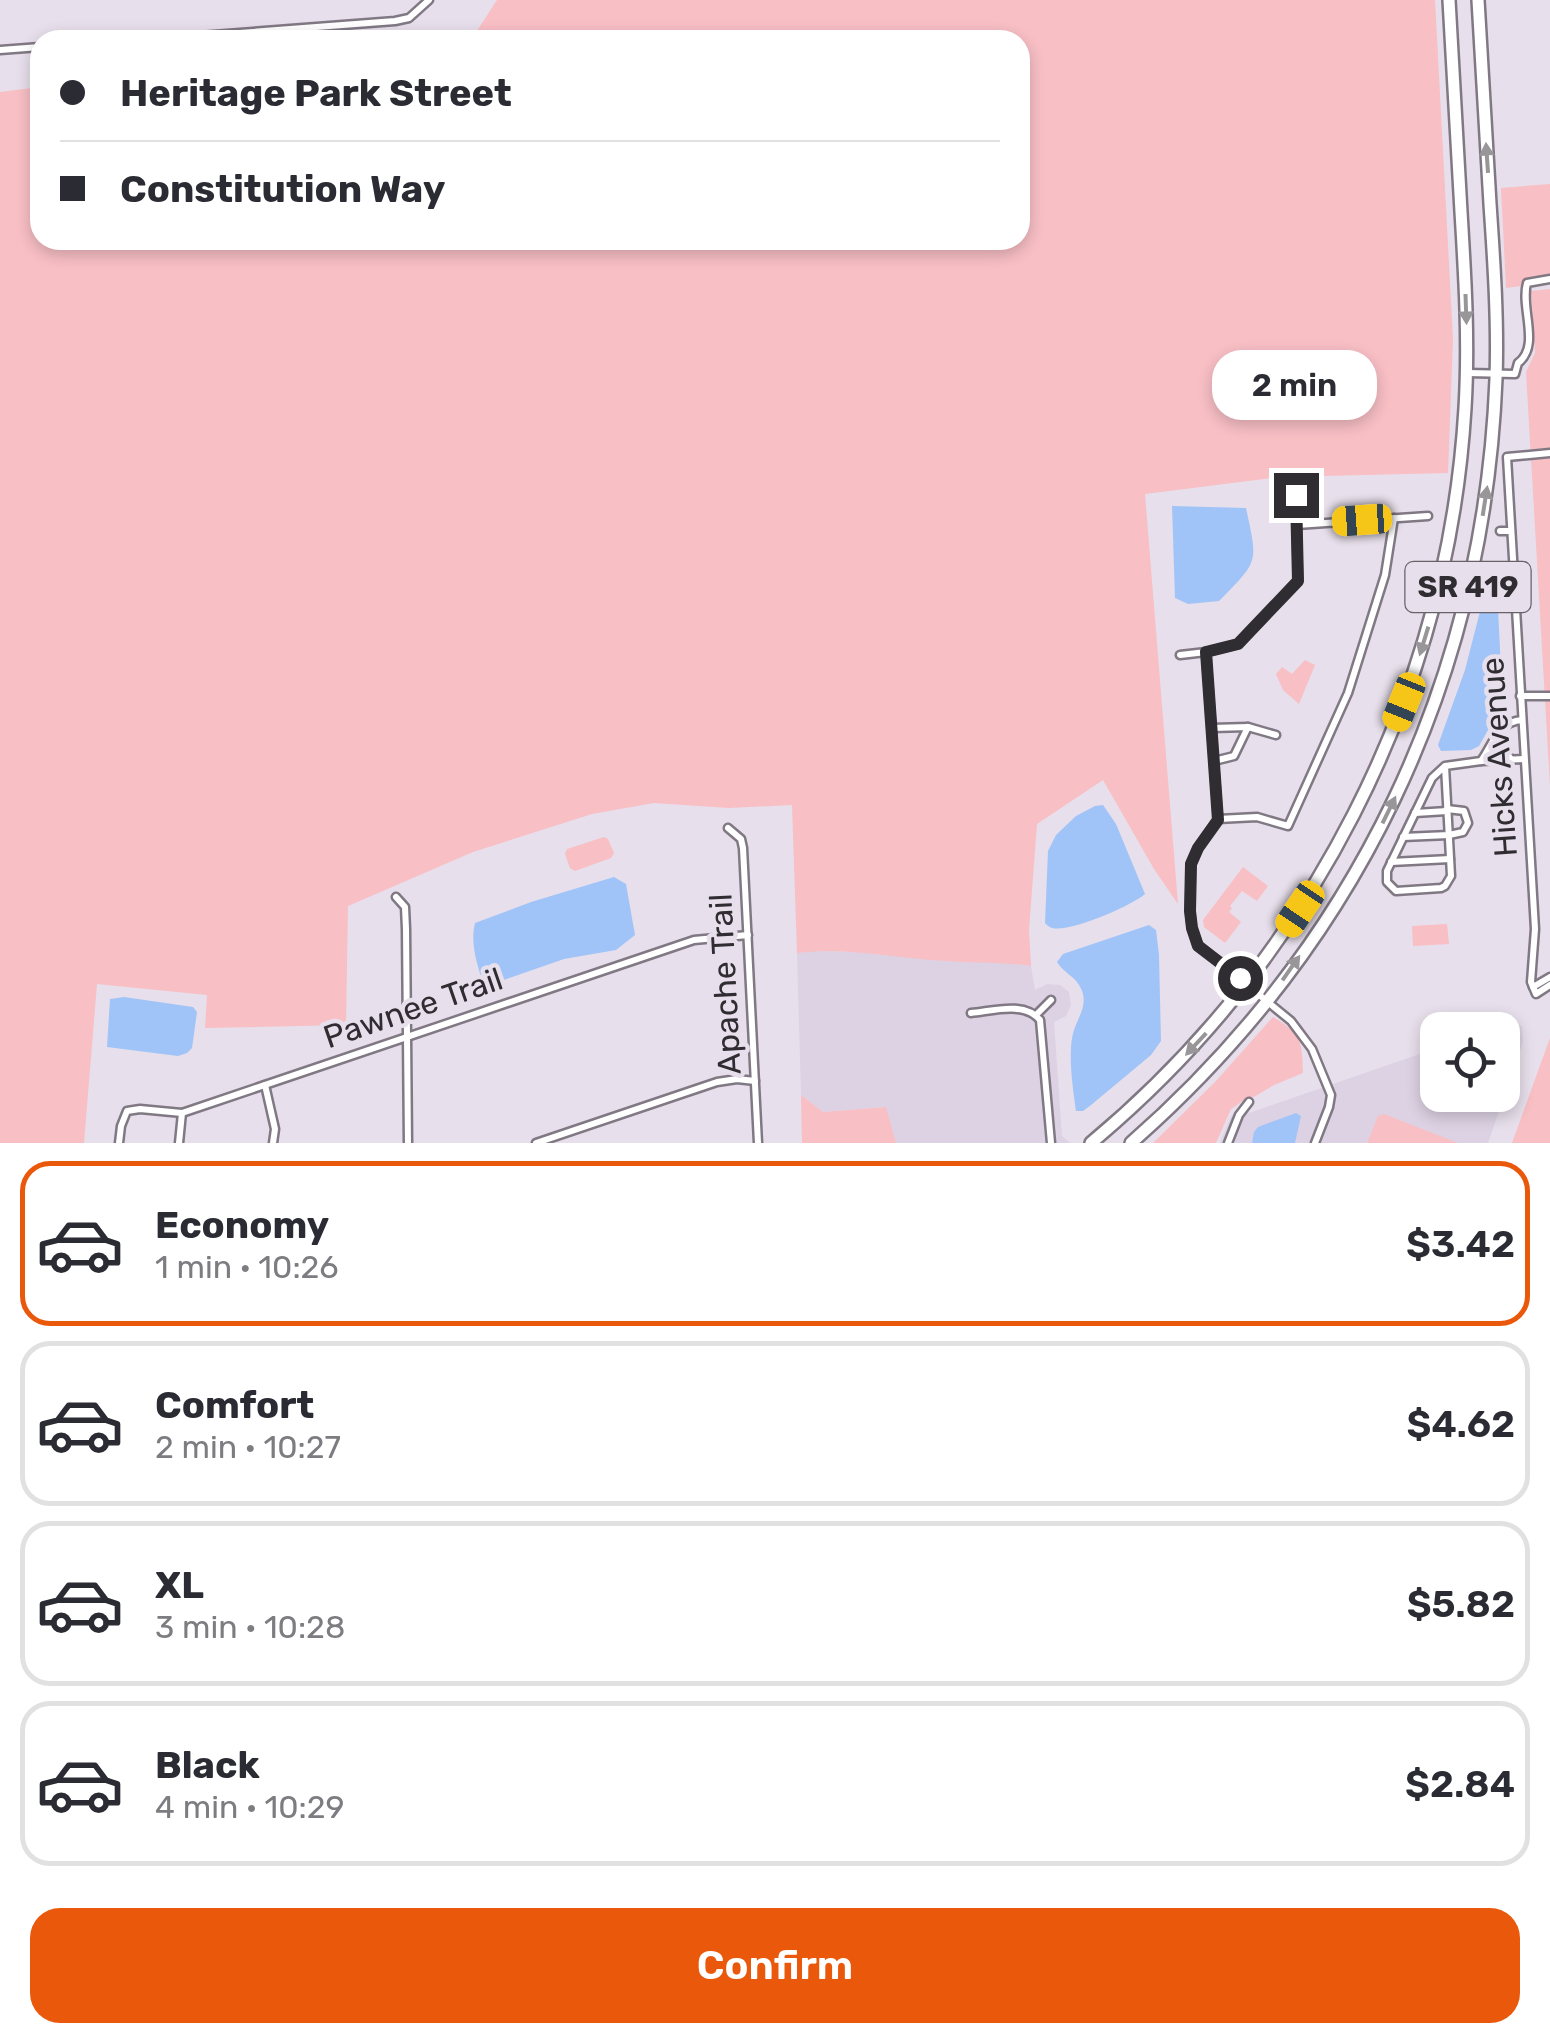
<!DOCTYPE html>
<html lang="en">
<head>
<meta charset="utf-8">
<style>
	:root { --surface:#fff; --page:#f7f7f7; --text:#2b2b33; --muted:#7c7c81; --line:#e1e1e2; --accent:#ea580c }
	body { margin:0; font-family:Rubik,sans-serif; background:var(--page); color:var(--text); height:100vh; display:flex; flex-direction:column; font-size:38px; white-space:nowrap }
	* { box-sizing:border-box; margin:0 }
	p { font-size:32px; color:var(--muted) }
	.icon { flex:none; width:55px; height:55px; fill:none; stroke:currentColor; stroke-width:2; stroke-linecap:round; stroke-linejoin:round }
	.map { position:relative; height:1143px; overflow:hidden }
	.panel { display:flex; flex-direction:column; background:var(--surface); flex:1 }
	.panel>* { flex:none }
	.hud { position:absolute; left:30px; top:30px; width:1000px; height:220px; border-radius:30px; box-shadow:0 5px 15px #0003; display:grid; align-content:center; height:220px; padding:0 30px; background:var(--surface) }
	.controls { position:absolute; left:1420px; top:1012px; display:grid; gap:20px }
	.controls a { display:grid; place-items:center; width:100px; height:100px; border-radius:20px; background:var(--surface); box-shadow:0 5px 15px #0003; font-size:50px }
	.end { position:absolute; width:45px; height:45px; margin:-22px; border:12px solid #302d32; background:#fff; box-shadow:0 0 0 5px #fff }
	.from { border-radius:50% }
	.bubble { position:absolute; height:70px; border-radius:30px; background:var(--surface); box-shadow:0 5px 15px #0003; font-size:32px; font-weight:600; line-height:70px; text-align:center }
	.car { position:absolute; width:30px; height:60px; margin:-30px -15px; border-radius:12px; box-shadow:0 0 8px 2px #0007; background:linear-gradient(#f5c518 24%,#345 0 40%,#f5c518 0 76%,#345 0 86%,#f5c518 0) }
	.hud b { display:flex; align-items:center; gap:35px; height:95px; font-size:38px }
	.hud b+b { border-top:2px solid var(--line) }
	.hud i { width:25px; height:25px; background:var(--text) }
	ul { padding:18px 0 0; list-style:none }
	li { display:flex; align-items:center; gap:30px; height:165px; margin:0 20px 15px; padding:0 10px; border:5px solid var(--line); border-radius:30px }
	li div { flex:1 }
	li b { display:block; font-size:38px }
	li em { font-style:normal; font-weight:600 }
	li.active { border-color:var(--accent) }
	li>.icon { width:90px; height:90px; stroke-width:1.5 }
	.action { display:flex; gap:20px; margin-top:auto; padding:20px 30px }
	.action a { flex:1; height:115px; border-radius:30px; background:var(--accent); color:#fff; font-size:40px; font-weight:600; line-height:115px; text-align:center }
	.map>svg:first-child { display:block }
	.built { fill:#ddd2e3 }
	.green { fill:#f8bfc5 }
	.water { fill:#a0c4f7 }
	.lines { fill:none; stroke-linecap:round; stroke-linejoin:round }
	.minor-casing { stroke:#807984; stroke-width:11 }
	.primary-casing { stroke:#807984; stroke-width:16 }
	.minor { stroke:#fff; stroke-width:6 }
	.primary { stroke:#fff; stroke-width:11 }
	.oneway { fill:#989698 }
	.route { stroke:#302d32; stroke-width:12 }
	.labels { text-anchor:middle; stroke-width:9; stroke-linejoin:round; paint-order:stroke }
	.shield { fill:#e7dfeb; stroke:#67626a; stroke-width:2.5 }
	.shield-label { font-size:30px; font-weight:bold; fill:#302d32 }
	.street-label { font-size:32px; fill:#302d32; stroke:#e7dfeb }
</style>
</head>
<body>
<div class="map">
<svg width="1550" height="1143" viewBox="0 0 1550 1143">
	<rect width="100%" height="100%" fill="#e7dfeb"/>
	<g class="built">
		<polygon points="812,951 865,952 946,961 998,962 1031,966 1035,990 1047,984 1060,985 1069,992 1071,1005 1066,1016 1054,1022 1062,1136 1070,1143 896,1143 885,1107 823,1112 801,1095 797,953"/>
		<polygon points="1507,1023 1522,1026 1523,1042 1488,1143 1220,1143 1231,1116 1252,1112 1437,1048 1438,1095 1502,1095 1502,1030 1488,1030"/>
	</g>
	<g class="green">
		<path d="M497,0h938l18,339 -5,134 -168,4 -135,17 33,410 -24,-35 -51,-89 -66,44 -8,106 2,36c-29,-4 -57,-3 -86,-5 -50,-3 -98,-14 -148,-8l-5,-148 -63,3 -75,-5 -62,11 -119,38 -125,54 -2,119 -141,3 2,-33 -110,-11 -13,159h-84v-1051l40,-5v153h980v-200h-549z"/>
		<path d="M1550,184v91c-11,1 -25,0 -29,11l-15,2 -5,-100z"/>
		<polygon points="1550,289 1550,786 1526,372 1535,353 1531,291"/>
		<polygon points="1305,660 1315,665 1299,704 1283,690 1276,674 1282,667 1292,674"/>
		<polygon points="604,837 608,839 614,853 611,858 575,871 570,868 565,854 567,849"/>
		<polygon points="1243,867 1268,886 1257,901 1242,891 1230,906 1232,908 1229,912 1241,922 1225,943 1204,927 1203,920"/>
		<polygon points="1447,924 1449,944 1413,946 1412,926"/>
		<path d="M1273,1017c29,17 29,24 30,56l-29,12 -22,13 -3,-1 -18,12 -15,34h-63l63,-62z"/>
		<polygon points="1550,1038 1550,1143 1512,1143"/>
		<polygon points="801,1095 823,1112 886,1107 896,1143 802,1143"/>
		<polygon points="1384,1114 1458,1143 1367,1143 1378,1116"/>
	</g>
	<g class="water">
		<path d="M1172,506l74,2c12,56 13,52 -27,93l-31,3 -13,-6z"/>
		<polygon points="1489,584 1495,585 1497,589 1503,710 1492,723 1479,746 1471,750 1441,751 1438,745 1465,670 1485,592"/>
		<path d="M1103,805l13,19 29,70c-14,12 -76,39 -93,34 -3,-1 -5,-3 -7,-5l3,-72 8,-16 20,-19 19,-10z"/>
		<path d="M614,877l12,7 9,51 -19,15 -52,9 -63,22 -18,2c-6,-19 -13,-40 -8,-60l56,-21z"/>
		<path d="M1149,925l7,5 3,25 2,86 -10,14 -60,50 -8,6h-7c-3,-21 -9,-60 -2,-81 5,-15 16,-28 5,-45 -5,-9 -16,-13 -22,-23l6,-8z"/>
		<polygon points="124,997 193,1007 197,1012 192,1048 187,1053 178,1056 107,1047 110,999"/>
		<polygon points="1296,1113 1301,1116 1295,1143 1252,1143 1254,1132 1258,1127"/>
	</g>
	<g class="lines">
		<g class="minor-casing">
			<g id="minor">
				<polyline points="147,40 395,21 409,18 429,0"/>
				<polyline points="0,50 40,47"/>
				<path d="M1467,373l48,1 3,-11c23,-17 2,-55 9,-80l23,-4"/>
				<polyline points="1550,453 1507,457 1535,929 1531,982 1536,994 1550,985"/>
				<polyline points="1297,525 1428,516"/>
				<polyline points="1500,531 1511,531"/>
				<polyline points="1206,652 1218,819 1198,848 1191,864 1190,911 1192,929 1198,945 1291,1021 1312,1049 1331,1095 1329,1107 1315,1143"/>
				<polyline points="1180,655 1206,652 1238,644 1298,581 1296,495"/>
				<polyline points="1520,696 1550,696"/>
				<polyline points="1212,728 1248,727 1276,735"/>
				<polyline points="1497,736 1499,745 1511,759"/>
				<polyline points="1214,761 1234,756 1248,727"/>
				<path d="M1481,761c13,-18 16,-39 41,-41"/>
				<polyline points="1445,766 1451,876 1445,886 1441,888 1396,891 1387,882 1387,871 1432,778 1445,766 1481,761 1524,759"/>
				<polyline points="1415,813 1447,811"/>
				<polyline points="1218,819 1257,817 1288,826 1348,693 1385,575 1394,518"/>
				<polyline points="728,828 741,839 743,848 758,1143"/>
				<polyline points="1403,837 1449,835 1463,832 1468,823 1464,811 1447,809"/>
				<polyline points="1391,862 1450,859"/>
				<polyline points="396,897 405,907 406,929 408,1143"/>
				<polyline points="1533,987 1550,977"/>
				<path d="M971,1013c22,-2 53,-12 69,7l11,123"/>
				<polyline points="1036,1015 1051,1000"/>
				<polyline points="265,1085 275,1129 273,1143"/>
				<polyline points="119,1143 121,1126 127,1111 140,1109 182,1113 694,940 748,935"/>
				<polyline points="179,1143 182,1113"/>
				<polyline points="536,1143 717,1082 737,1079 755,1081"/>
				<polyline points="1228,1143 1239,1115 1249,1102"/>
			</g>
		</g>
		<g class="primary-casing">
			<g id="primary">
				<path d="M1091,1143c219,-183 357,-449 374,-735 4,-65 0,-131 -4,-196 -4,-71 -8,-141 -12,-212"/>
				<path d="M1131,1143c227,-199 353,-463 365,-764 2,-58 -2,-117 -6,-175 -4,-68 -8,-136 -12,-204"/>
			</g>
		</g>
		<use href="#minor" class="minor"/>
		<use href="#primary" class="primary"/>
	</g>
	<defs><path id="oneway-solid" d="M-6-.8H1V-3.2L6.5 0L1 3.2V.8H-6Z" transform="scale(2.5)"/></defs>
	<g class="oneway">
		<use href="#oneway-solid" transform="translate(1487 158) rotate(-94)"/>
		<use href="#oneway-solid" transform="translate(1466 309) rotate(88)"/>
		<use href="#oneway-solid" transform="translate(1485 501) rotate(-81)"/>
		<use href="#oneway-solid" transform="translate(1424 641) rotate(107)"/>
		<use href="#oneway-solid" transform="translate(1389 810) rotate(-64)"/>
		<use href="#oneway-solid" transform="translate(1291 968) rotate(-55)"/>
		<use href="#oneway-solid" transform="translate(1196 1044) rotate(133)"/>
	</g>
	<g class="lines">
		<polyline class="route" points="1240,978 1198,946 1192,928 1190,911 1191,864 1198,848 1218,820 1206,652 1238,644 1298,581 1296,495"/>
	</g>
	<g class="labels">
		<rect class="shield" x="1405.5" y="562" width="125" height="50" rx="8"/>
		<g class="shield-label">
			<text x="1468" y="597">SR 419</text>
		</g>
		<g class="street-label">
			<text transform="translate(1499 757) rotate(-94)" y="11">Hicks Avenue</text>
			<text transform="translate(725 984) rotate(-93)" y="11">Apache Trail</text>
			<text transform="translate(413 1008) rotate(-19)" y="11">Pawnee Trail</text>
		</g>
	</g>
</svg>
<div class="controls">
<a><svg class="icon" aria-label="locate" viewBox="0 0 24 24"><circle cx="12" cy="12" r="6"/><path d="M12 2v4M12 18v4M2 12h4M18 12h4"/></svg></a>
</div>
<i class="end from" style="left:1240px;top:978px"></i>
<i class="end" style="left:1296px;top:495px"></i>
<div class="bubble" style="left:1212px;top:350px;width:165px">2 min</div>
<i class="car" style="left:1362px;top:520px;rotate:266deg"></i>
<i class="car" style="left:1404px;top:702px;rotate:202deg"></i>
<i class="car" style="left:1300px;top:909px;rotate:214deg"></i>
<div class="hud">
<b><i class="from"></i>Heritage Park Street</b>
<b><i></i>Constitution Way</b>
</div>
</div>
<section class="panel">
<ul>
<li class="active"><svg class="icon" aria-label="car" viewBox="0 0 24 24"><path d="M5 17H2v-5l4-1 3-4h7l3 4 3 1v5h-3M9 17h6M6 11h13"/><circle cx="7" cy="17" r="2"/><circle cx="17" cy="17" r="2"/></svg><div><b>Economy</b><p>1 min · 10:26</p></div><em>$3.42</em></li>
<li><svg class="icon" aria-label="car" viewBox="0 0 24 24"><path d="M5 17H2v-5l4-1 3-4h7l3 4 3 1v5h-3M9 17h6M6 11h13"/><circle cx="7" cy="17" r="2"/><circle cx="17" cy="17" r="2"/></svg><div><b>Comfort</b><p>2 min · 10:27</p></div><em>$4.62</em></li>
<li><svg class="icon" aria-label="car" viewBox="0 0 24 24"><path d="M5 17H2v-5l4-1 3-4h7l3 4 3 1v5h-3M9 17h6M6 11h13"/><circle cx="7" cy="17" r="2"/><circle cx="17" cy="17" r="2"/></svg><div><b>XL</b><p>3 min · 10:28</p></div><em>$5.82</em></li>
<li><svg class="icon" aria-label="car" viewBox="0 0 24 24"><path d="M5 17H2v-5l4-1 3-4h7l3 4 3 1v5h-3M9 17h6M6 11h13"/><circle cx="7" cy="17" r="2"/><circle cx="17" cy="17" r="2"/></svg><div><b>Black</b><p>4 min · 10:29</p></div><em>$2.84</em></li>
</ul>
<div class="action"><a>Confirm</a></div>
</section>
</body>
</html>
